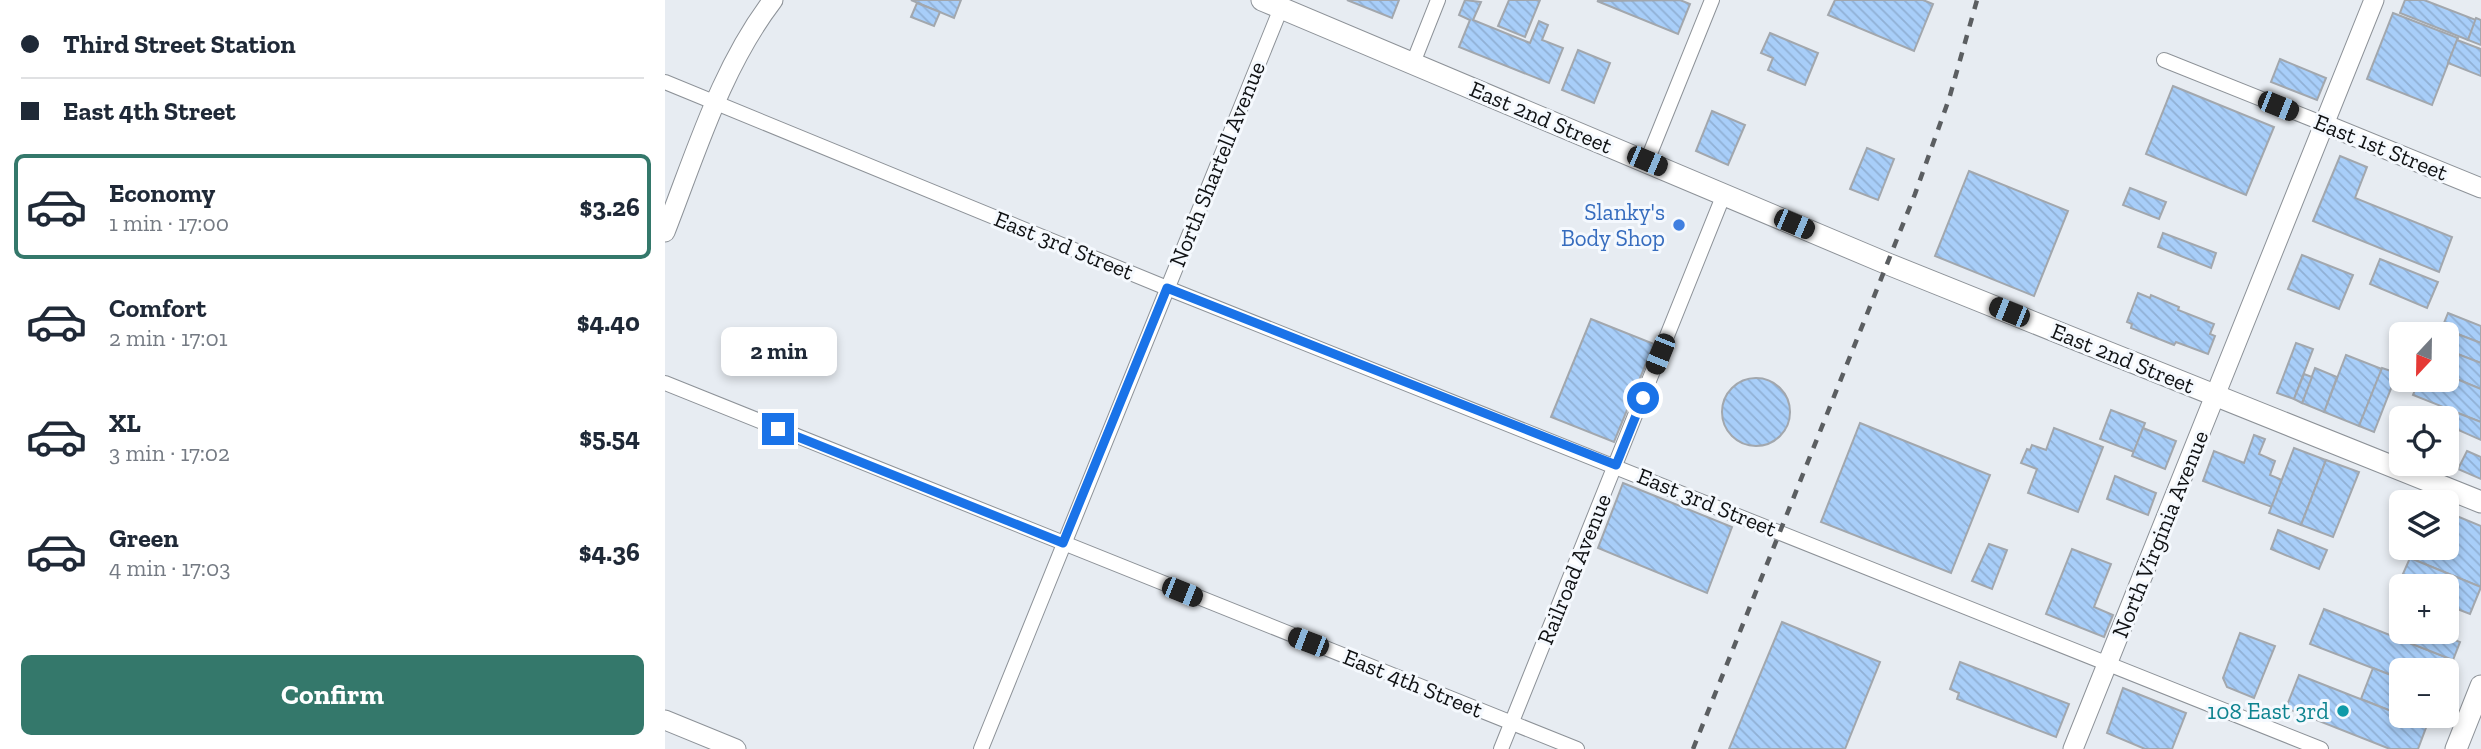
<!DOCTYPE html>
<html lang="en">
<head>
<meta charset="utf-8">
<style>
	:root { --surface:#fff; --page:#f2f2f3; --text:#1f2937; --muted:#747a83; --line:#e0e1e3; --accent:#34786b }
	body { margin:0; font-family:"Zilla Slab",serif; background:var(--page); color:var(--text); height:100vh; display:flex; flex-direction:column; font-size:26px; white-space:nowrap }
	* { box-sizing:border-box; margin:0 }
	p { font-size:23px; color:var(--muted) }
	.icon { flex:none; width:38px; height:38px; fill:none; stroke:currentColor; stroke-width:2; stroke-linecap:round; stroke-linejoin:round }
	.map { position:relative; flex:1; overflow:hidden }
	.drawer { display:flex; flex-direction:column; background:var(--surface); width:665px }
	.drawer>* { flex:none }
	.banner { display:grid; align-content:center; height:154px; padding:0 21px; background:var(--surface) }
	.needle { width:46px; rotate:202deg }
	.controls { position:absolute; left:1724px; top:322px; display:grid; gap:14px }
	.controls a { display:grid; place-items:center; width:70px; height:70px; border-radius:10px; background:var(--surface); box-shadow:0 4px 10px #0003; font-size:35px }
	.end { position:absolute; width:32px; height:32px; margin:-16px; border:9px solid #1a73e8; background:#fff; box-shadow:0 0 0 4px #fff }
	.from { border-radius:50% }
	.bubble { position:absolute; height:49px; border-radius:10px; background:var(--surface); box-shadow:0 4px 10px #0003; font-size:23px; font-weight:700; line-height:49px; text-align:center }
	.car { position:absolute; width:21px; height:42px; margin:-21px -10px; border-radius:9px; box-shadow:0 0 5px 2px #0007; background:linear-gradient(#222 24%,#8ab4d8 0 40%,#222 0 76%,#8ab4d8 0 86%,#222 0) }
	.banner b { display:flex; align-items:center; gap:24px; height:66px; font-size:26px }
	.banner b+b { border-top:2px solid var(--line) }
	.banner i { width:18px; height:18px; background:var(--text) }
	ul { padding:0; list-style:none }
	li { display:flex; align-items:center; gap:21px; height:105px; margin:0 14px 10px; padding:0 7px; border:4px solid transparent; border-radius:10px }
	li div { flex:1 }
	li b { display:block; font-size:26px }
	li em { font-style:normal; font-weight:700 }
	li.current { border-color:var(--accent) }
	li>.icon { width:63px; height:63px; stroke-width:1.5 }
	.action { display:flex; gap:14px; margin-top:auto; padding:14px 21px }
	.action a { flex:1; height:80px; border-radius:10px; background:var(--accent); color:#fff; font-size:28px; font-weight:700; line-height:80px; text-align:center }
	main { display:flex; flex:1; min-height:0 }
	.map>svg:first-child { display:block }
	.building { fill:url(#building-back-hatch); stroke:#a2a7ad; stroke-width:2 }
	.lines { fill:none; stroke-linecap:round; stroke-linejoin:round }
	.street-casing { stroke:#8d9298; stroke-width:16 }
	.secondary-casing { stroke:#8d9298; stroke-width:21 }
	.primary-casing { stroke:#8d9298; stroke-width:23 }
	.street { stroke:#fff; stroke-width:14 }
	.secondary { stroke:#fff; stroke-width:19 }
	.primary { stroke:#fff; stroke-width:21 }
	.rail { stroke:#5b5e61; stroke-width:4.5; stroke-dasharray:9 9; stroke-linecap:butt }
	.route { stroke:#1a73e8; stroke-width:9 }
	.shop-dot { fill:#3f7fe0; stroke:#f5f9fe; stroke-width:2.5 }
	.culture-dot { fill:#0f9aa8; stroke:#f5f9fe; stroke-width:2.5 }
	.labels { text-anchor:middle; stroke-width:6; stroke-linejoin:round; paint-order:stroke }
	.street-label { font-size:23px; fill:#101214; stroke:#f5f9fe }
	.shop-label { font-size:23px; fill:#366cbe; stroke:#f5f9fe; text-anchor:end }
	.culture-label { font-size:23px; fill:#0d838f; stroke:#f5f9fe; text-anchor:end }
</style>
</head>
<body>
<main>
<section class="drawer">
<div class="banner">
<b><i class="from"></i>Third Street Station</b>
<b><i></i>East 4th Street</b>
</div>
<ul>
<li class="current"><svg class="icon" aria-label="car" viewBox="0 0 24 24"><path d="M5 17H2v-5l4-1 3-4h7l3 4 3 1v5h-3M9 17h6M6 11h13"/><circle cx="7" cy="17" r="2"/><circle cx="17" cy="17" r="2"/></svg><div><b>Economy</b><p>1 min · 17:00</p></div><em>$3.26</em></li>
<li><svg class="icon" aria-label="car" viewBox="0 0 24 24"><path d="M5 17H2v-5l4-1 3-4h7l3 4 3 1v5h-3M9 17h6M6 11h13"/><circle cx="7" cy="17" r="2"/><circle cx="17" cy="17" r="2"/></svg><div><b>Comfort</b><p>2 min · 17:01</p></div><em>$4.40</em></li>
<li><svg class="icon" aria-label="car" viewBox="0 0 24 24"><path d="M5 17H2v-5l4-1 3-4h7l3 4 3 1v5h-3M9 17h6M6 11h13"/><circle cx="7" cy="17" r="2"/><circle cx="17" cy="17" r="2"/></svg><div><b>XL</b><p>3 min · 17:02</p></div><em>$5.54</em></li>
<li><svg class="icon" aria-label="car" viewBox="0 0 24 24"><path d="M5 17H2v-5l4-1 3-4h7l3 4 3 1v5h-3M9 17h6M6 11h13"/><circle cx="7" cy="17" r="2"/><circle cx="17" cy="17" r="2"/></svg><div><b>Green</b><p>4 min · 17:03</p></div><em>$4.36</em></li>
</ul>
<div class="action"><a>Confirm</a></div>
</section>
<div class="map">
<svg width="1816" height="749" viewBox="0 0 1816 749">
	<defs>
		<pattern id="building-back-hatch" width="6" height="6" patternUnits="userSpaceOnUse" patternTransform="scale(1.75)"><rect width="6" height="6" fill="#a8cef9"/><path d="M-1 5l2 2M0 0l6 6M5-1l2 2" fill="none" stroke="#90b0d5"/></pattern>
	</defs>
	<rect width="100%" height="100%" fill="#e7ecf2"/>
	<g class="building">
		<polygon points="246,0 296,0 289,18"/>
		<polygon points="682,0 734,0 727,18"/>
		<polygon points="800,0 816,2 808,20 865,43 874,21 883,25 877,40 898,48 884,83 794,47 805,20 794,15"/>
		<polygon points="844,0 875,0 860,37 833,26"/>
		<polygon points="1015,0 1025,4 1013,34 932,1"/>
		<polygon points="1170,0 1258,0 1268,4 1249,51 1163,15"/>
		<polygon points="1740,0 1759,0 1811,20 1803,40 1735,13"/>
		<polygon points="252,3 275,12 269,26 246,17"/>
		<polygon points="1728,13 1793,38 1767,105 1702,79"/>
		<polygon points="1811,18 1816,20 1816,45 1803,40"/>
		<polygon points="1105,33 1153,53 1140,85 1103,70 1108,58 1096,53"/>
		<polygon points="1792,40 1816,49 1816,76 1783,63"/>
		<polygon points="913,50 945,63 929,103 897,90"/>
		<polygon points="1615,59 1661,78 1652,100 1606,82"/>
		<polygon points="1508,86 1609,127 1581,195 1481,154"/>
		<polygon points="1047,111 1080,125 1063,165 1031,151"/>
		<polygon points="1202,148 1229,159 1213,200 1185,189"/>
		<polygon points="1675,156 1702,167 1690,198 1787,237 1774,272 1648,221"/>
		<polygon points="1304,171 1403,211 1369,296 1270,256"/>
		<polygon points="1465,188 1501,202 1494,219 1458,205"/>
		<polygon points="1498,233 1551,253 1546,268 1493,247"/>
		<polygon points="1637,255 1688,275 1674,309 1623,289"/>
		<polygon points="1715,259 1773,282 1762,308 1705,284"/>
		<polygon points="1473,293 1485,298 1486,295 1514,307 1513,310 1549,324 1545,334 1550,336 1543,354 1511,342 1509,345 1466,328 1467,324 1462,322"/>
		<polygon points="1783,313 1816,326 1816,343 1777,328"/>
		<polygon points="926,319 989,344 949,442 886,417"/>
		<polygon points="1774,327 1816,343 1816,363 1782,350 1782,334 1771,334"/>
		<polygon points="1631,343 1648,349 1629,399 1612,393"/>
		<polygon points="1782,350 1816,363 1816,389 1782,375"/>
		<polygon points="1681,355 1717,369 1694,426 1659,412"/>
		<polygon points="1650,368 1672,377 1659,412 1637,403"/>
		<polygon points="1717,368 1732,373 1709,432 1694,426"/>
		<polygon points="1639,374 1647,377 1637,403 1629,399"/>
		<polygon points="1782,375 1816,389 1816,422 1748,395 1754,380 1782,380"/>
		<circle cx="1091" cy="412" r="34"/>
		<polygon points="1446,410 1480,423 1469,452 1435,439"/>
		<polygon points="1785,410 1816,422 1816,440 1782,425"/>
		<polygon points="1195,423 1325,475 1286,573 1156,522"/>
		<polygon points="1389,428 1438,447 1413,512 1363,493 1372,469 1356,463 1362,449 1365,450 1367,445 1381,450"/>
		<polygon points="1478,428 1511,441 1500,469 1467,456"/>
		<polygon points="1589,435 1600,439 1594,454 1610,461 1605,475 1617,480 1607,507 1538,481 1549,451 1579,463"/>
		<polygon points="1629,448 1661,460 1636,525 1604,513"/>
		<polygon points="1802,451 1816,457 1816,479 1793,469"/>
		<polygon points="1661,460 1694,472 1668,537 1636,525"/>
		<polygon points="1450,476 1491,493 1483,515 1442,499"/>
		<polygon points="958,483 1067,527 1042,593 933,548"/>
		<polygon points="1782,512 1816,526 1816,587 1745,558 1749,548 1782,548"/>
		<polygon points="1613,530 1662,550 1654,569 1606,549"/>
		<polygon points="1324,544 1342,550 1327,589 1307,581"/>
		<polygon points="1407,549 1446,564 1429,607 1448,615 1439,637 1381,614"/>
		<polygon points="1745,558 1816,587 1805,614 1782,605 1782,586 1733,585"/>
		<polygon points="1659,609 1788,660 1782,676 1782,670 1736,670 1736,679 1645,644"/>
		<polygon points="1736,619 1736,632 1768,632 1795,642 1788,660 1729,637"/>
		<polygon points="1117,622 1215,662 1180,749 1064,749"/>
		<polygon points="1575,633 1610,646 1589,698 1562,687 1558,678"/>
		<polygon points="1295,662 1404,704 1391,737 1292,699 1294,693 1285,689"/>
		<polygon points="1708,668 1736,679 1736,715 1696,699"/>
		<polygon points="1634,675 1762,725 1753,749 1725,749 1621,708"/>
		<polygon points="1458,688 1521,713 1507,749 1480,749 1442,733"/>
		<polygon points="1738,716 1766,716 1762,725"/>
	</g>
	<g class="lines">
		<g class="street-casing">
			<g id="street">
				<polyline points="1499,60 1659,124"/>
				<polyline points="748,63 773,0"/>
				<polyline points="0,82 502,288 1656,749"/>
				<polyline points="982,161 1047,0"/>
				<polyline points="0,383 912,749"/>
				<polyline points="316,749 616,8"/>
				<polyline points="836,749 1059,194"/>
			</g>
		</g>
		<g class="secondary-casing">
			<g id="secondary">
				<polyline points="1659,124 1816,188"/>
				<path d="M0,232c31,-79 56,-164 108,-232"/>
				<polyline points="0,720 71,749"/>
				<polyline points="1408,749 1709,0"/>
			</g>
		</g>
		<g class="primary-casing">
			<g id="primary">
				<polyline points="597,0 1223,264 1816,502"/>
				<polyline points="1791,749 1816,686"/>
			</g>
		</g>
		<use href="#street" class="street"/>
		<use href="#secondary" class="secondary"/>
		<use href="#primary" class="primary"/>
		<polyline class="rail" points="1028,749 1250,194 1284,99 1312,0"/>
	</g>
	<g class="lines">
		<polyline class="route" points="113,429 398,543 502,288 951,465 978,398"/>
	</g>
	<circle class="shop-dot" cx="1014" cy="225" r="7"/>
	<circle class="culture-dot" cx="1678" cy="711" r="7"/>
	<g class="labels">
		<g class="street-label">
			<text transform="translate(876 117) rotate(23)" y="8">East 2nd Street</text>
			<text transform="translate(1716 147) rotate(22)" y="8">East 1st Street</text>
			<text transform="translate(552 164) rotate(-68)" y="8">North Shartell Avenue</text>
			<text transform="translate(399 245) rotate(22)" y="8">East 3rd Street</text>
			<text transform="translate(1458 358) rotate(22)" y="8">East 2nd Street</text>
			<text transform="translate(1042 502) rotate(22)" y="8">East 3rd Street</text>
			<text transform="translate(1495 534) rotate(-68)" y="8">North Virginia Avenue</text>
			<text transform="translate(909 569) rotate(-68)" y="8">Railroad Avenue</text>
			<text transform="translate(748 683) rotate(22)" y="8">East 4th Street</text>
		</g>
		<g class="shop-label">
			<text x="1000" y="220">Slanky's<tspan x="1000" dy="26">Body Shop</tspan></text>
		</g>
		<g class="culture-label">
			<text x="1664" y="719">108 East 3rd</text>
		</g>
	</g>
</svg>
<div class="controls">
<a><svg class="needle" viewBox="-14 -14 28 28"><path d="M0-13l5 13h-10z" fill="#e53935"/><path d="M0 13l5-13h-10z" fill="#747a83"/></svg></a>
<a><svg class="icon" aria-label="locate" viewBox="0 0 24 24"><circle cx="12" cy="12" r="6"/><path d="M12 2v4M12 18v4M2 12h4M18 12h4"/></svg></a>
<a><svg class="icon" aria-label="layers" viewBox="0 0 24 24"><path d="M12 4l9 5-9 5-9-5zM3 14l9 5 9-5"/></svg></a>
<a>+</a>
<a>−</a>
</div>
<i class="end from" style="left:978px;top:398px"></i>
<i class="end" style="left:113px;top:429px"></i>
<div class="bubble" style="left:56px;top:327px;width:116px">2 min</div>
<i class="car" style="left:1613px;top:106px;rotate:112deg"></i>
<i class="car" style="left:982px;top:161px;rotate:113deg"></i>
<i class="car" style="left:1129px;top:224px;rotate:113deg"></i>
<i class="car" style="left:1344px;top:312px;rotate:292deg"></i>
<i class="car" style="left:995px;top:354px;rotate:202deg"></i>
<i class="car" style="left:517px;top:592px;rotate:112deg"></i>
<i class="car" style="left:643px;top:642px;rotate:291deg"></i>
</div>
</main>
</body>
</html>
